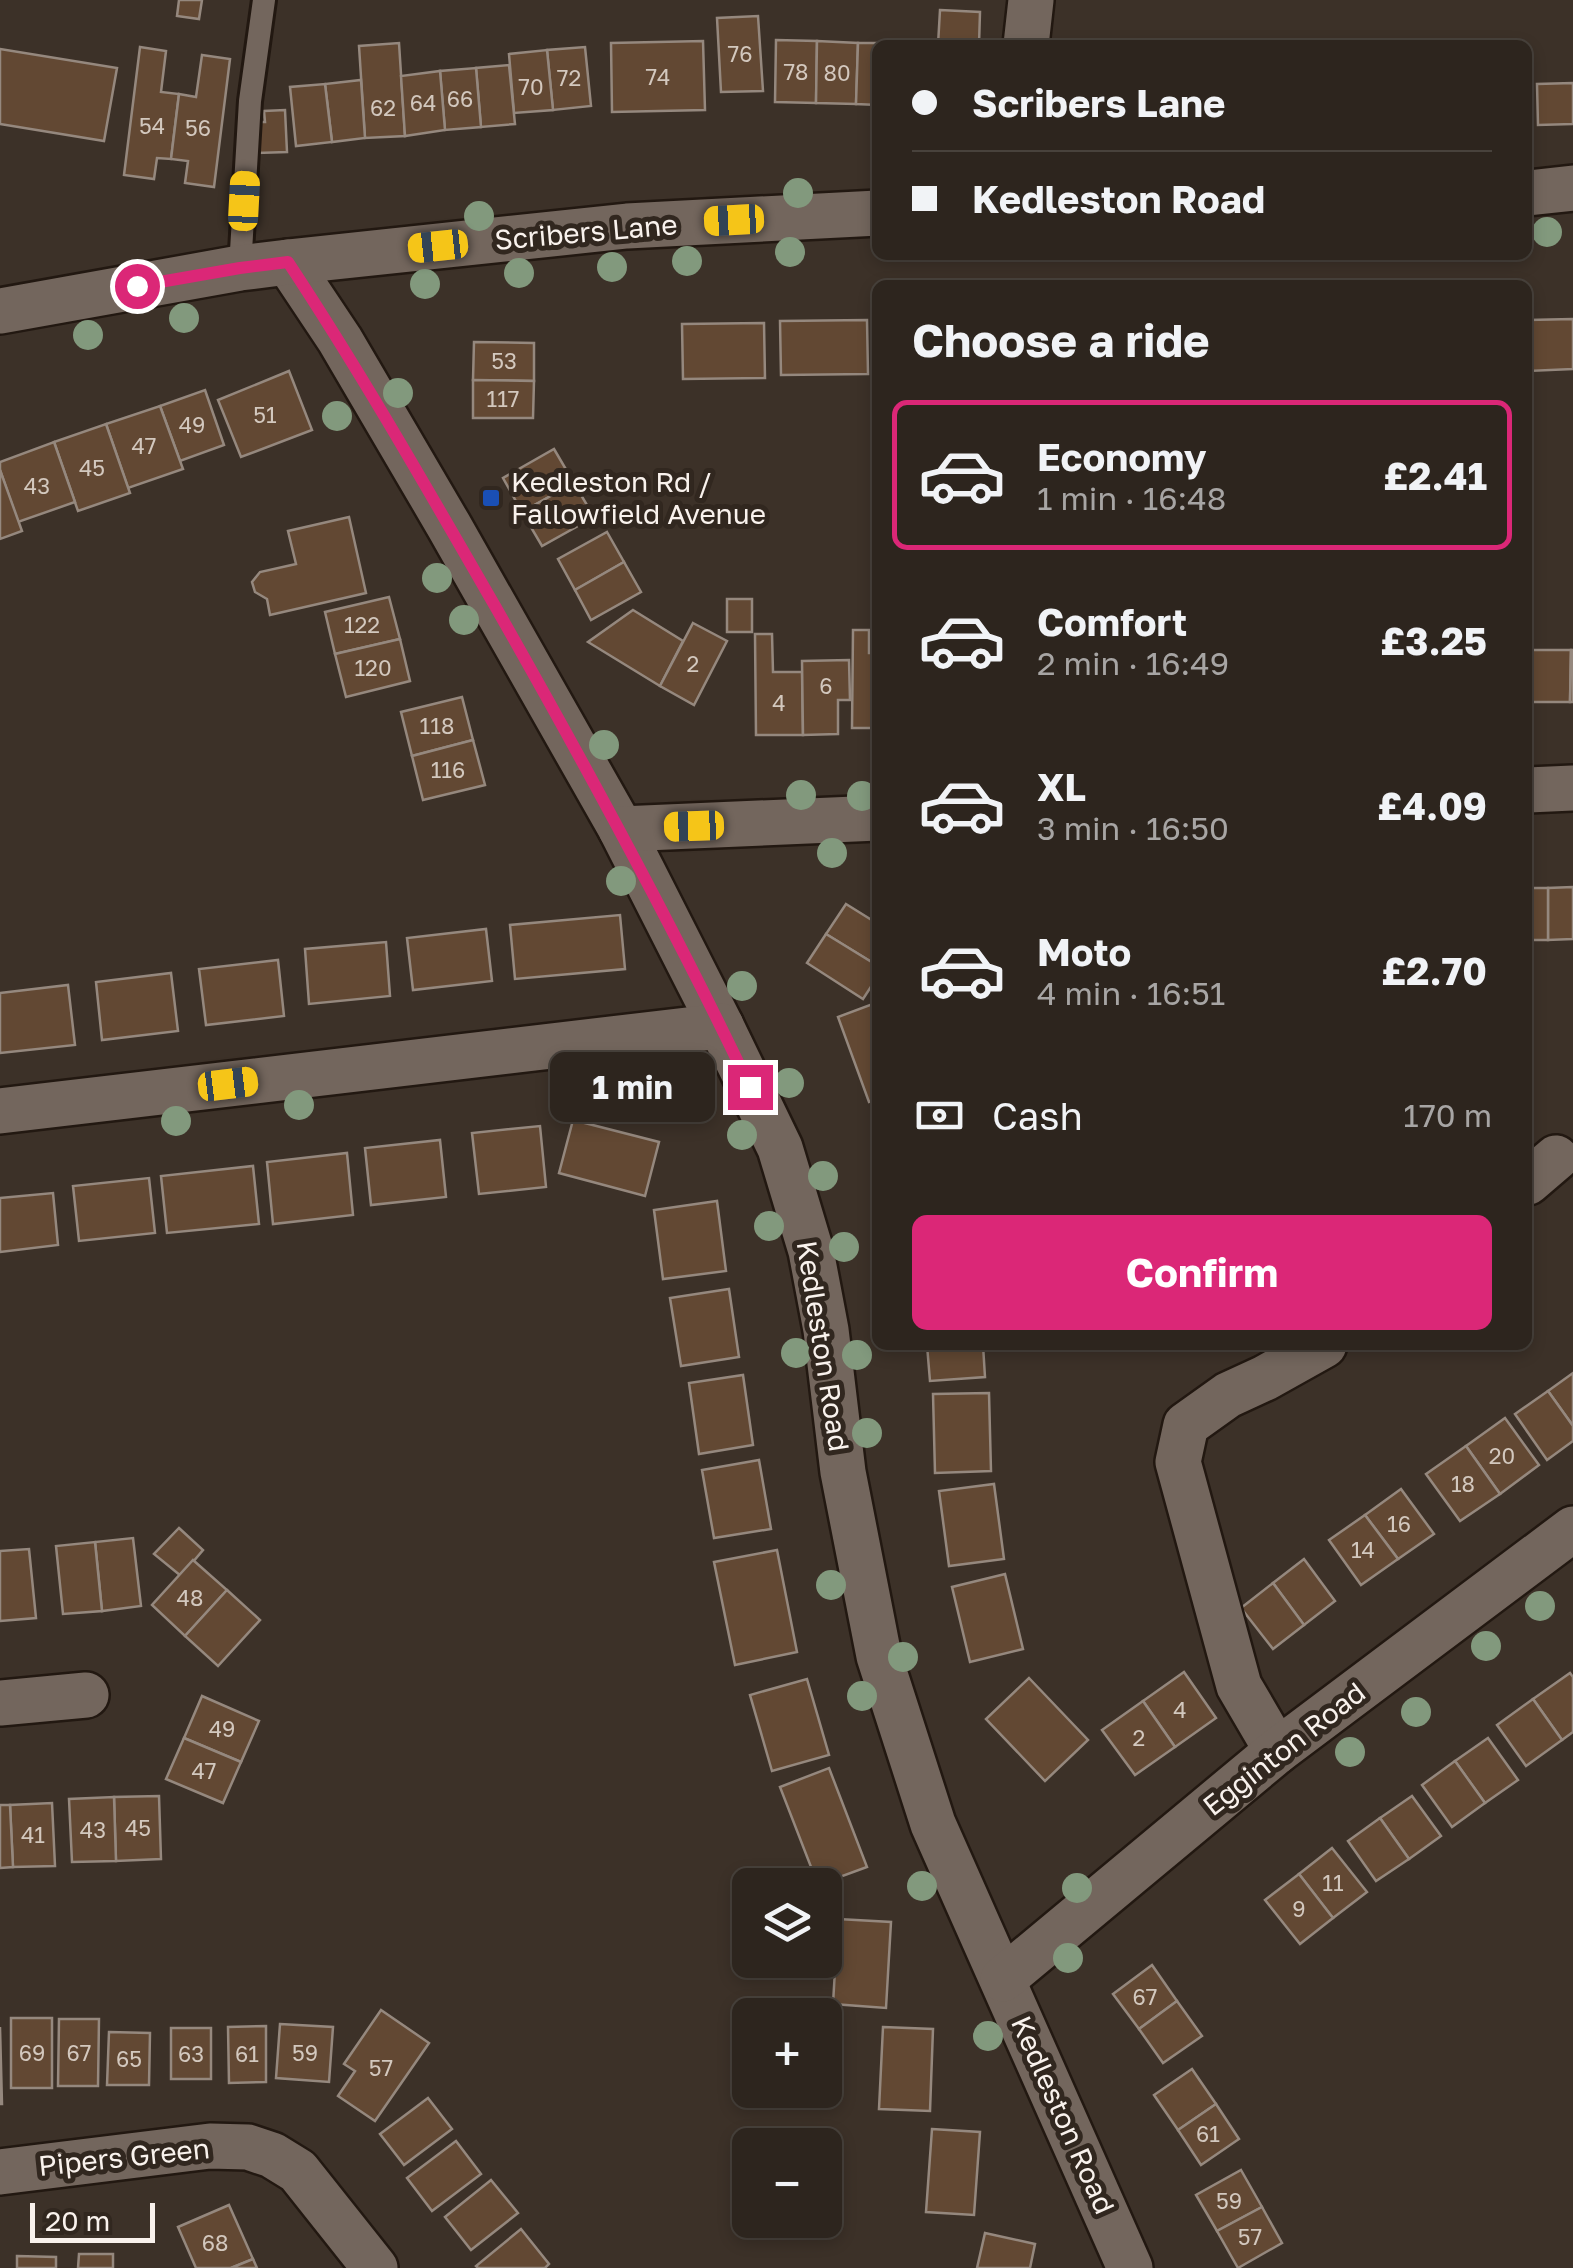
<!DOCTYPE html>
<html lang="en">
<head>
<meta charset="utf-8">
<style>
	:root { --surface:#2d251e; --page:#352d27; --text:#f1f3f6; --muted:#a7a5a4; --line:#48423c; --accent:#db2777 }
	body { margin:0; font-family:"Golos Text",sans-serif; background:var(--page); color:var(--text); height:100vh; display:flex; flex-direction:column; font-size:38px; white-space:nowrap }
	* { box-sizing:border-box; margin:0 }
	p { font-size:32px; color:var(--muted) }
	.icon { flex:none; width:55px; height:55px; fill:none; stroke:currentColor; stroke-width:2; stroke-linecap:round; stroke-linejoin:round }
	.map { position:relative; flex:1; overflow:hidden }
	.panel { position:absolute; left:872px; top:280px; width:660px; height:1070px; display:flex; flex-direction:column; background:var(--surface); border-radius:15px; box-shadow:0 5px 15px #0003,0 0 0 2px var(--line) }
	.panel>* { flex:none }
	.top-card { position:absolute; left:872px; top:40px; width:660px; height:220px; border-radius:15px; box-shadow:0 5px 15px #0003,0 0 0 2px var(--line); display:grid; align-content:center; height:220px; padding:0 40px; background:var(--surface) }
	.buttons { position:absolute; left:732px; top:1868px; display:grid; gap:20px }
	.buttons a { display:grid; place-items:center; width:110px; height:110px; border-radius:15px; background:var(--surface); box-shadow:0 5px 15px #0003,0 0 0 2px var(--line); font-size:50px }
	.scale { position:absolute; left:30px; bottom:25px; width:125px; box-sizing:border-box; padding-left:10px; border:5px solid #f9f2ed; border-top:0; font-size:28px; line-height:35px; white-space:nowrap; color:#f9f2ed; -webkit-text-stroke:8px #31271f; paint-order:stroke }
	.end { position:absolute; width:45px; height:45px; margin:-22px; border:12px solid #db2777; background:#fff; box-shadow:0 0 0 5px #fff }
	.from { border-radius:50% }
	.bubble { position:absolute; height:70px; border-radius:15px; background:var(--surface); box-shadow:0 5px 15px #0003,0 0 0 2px var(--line); font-size:32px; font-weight:700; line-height:70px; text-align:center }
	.car { position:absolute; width:30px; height:60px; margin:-30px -15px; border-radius:12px; box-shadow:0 0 8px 2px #0007; background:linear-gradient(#f5c518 24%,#345 0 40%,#f5c518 0 76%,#345 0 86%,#f5c518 0) }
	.top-card b { display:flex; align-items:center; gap:35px; height:95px; font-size:38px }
	.top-card b+b { border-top:2px solid var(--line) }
	.top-card i { width:25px; height:25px; background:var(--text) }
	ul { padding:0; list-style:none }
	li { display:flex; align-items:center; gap:30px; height:150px; margin:0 20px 15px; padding:0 20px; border:5px solid transparent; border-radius:15px }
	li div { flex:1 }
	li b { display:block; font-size:38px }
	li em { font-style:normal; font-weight:700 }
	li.current { border-color:var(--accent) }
	li>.icon { width:90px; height:90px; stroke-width:1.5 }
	h2 { padding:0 40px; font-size:45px; line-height:120px }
	.pay { display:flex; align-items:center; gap:25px; height:110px; padding:0 40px; font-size:38px }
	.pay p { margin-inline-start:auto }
	.cta { display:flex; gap:20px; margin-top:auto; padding:20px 40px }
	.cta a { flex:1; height:115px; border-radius:15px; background:var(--accent); color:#fff; font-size:40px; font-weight:700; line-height:115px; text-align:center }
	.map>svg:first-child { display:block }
	.building { fill:#624833; stroke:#95887e; stroke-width:2.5 }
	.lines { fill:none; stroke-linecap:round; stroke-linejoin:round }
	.lane-casing { stroke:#221811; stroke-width:28 }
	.street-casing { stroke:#221811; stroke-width:50 }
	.lane { stroke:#73665d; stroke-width:22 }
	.street { stroke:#73665d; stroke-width:45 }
	.tree { fill:#82997d }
	.route { stroke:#db2777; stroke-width:12 }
	.transit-dot { fill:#1a4fb4; stroke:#31271f; stroke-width:4 }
	.labels { text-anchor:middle; stroke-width:10; stroke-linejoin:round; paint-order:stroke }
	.number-label { font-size:22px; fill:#d3c8be }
	.street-label { font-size:28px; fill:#f9f2ed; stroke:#31271f }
	.poi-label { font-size:28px; fill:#f9f2ed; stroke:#31271f; text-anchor:start }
</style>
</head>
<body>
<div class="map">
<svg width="1573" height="2268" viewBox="0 0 1573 2268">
	<rect width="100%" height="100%" fill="#3c3128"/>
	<g class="building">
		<polygon points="179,0 202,0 199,19 177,16"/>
		<polygon points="940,10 980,12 979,45 938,45"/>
		<polygon points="758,16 763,91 721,92 717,18"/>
		<polygon points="776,40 817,41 816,103 775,102"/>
		<polygon points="703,41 705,110 612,112 611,43"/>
		<polygon points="817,41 858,43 856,104 816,103"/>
		<polygon points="399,43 405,136 365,138 359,46"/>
		<polygon points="858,43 898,43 878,45 878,105 856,104"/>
		<polygon points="140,47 166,51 161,92 179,94 171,159 157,158 154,179 124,175"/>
		<polygon points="585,47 591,106 553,110 547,50"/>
		<polygon points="0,49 117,68 104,141 0,124"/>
		<polygon points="547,50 553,110 514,113 509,54"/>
		<polygon points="202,55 230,59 214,187 185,183 188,161 171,159 179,94 196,97"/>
		<polygon points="509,65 515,124 481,127 476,68"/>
		<polygon points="476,68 481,127 445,130 440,71"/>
		<polygon points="440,71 445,130 405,136 401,76"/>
		<polygon points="361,80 365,138 332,142 325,84"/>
		<polygon points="1573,83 1573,124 1538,125 1537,84"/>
		<polygon points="325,84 332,142 296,146 290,87"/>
		<polygon points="285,110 287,152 257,153 255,122 265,122 264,111"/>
		<polygon points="1573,319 1573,369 1528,371 1528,320"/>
		<polygon points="867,320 868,374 781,375 780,321"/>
		<polygon points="764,323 765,378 683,379 682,324"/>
		<polygon points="474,342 534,343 534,381 473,380"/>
		<polygon points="289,371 312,430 241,457 218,400"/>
		<polygon points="473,380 534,381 533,418 473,418"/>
		<polygon points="205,390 224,445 180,461 160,406"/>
		<polygon points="160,406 183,469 128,488 106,424"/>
		<polygon points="106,424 130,493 78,511 54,442"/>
		<polygon points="54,442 75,502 18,522 0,470 0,462"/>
		<polygon points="554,449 574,483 522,512 503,478"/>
		<polygon points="0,470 22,531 0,539"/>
		<polygon points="574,483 594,517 542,546 522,512"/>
		<polygon points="349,517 366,593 270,615 267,599 255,592 252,582 260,572 296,564 288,531"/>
		<polygon points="607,532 624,562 575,590 558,559"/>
		<polygon points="624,562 641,592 591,620 575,590"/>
		<polygon points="389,597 400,639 335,654 325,612"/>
		<rect x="727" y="599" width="25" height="33"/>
		<polygon points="633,610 683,641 660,686 588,642"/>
		<polygon points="693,623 727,641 694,705 660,686"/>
		<polygon points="853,630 869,630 869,653 878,653 878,728 852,728"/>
		<polygon points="755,634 772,634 773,672 802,672 803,735 756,735"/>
		<polygon points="400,639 410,681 346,697 335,654"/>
		<polygon points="1531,650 1571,650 1570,702 1530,702"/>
		<polygon points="1571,650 1573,650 1573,702 1570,702"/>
		<polygon points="849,660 850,700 838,700 838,734 803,735 802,661"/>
		<polygon points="462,697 473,740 412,756 401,712"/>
		<polygon points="473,740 485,785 423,800 412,756"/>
		<polygon points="1573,887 1573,939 1548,940 1548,888"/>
		<rect x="1528" y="888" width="20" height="52"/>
		<polygon points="846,904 878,924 878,966 826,934"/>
		<polygon points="620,915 625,969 515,979 510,925"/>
		<polygon points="486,929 492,981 413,990 407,938"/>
		<polygon points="826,934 878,966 878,976 863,999 807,963"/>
		<polygon points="386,942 390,996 309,1004 305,949"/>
		<polygon points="278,960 284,1016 206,1025 199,969"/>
		<polygon points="171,973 178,1031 102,1040 96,982"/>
		<polygon points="68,985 75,1045 0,1053 0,993"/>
		<polygon points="878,1002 878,1099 869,1102 838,1017"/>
		<polygon points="573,1120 659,1142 645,1196 559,1173"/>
		<polygon points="540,1126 546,1187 479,1194 472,1133"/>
		<polygon points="440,1140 446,1197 371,1205 365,1148"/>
		<polygon points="347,1153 353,1215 273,1224 267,1162"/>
		<polygon points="253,1166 259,1224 167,1233 161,1176"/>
		<polygon points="149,1178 155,1233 79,1241 73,1186"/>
		<polygon points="53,1193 58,1245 0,1252 0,1198"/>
		<polygon points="717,1201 726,1271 663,1279 654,1210"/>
		<polygon points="729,1289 739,1357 681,1366 670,1298"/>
		<polygon points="927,1345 983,1345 985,1377 930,1381"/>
		<polygon points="1573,1373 1573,1426 1548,1391"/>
		<polygon points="743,1375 753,1445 699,1454 689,1383"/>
		<polygon points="1548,1391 1573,1426 1573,1441 1547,1460 1515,1414"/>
		<polygon points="989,1393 991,1471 935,1473 933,1394"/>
		<polygon points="1505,1418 1539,1465 1500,1494 1466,1446"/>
		<polygon points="1466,1446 1500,1494 1460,1521 1426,1474"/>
		<polygon points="759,1460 771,1529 714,1538 702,1470"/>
		<polygon points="994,1484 1004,1559 949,1566 939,1491"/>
		<polygon points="1401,1489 1434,1534 1398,1559 1365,1515"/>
		<polygon points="1365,1515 1398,1559 1361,1585 1329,1540"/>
		<polygon points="179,1528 203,1550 181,1576 154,1554"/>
		<polygon points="133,1538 141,1606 102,1611 95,1542"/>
		<polygon points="95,1542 102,1611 63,1614 56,1546"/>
		<polygon points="29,1549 36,1618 0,1621 0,1551"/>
		<polygon points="777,1550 797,1652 735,1665 714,1562"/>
		<polygon points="1304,1559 1335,1601 1304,1625 1273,1583"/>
		<polygon points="193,1560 227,1590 185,1636 152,1605"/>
		<polygon points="1005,1574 1023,1649 970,1662 952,1587"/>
		<polygon points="1273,1583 1304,1625 1273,1649 1241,1608"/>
		<polygon points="227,1590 260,1620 218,1666 185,1636"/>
		<polygon points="1184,1672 1216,1718 1175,1747 1143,1701"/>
		<polygon points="1570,1673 1573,1677 1573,1732 1562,1740 1533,1699"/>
		<polygon points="1029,1678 1088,1740 1045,1781 986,1719"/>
		<polygon points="807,1679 829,1755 772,1771 750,1695"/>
		<polygon points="202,1696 259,1721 241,1762 184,1738"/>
		<polygon points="1533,1699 1562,1740 1526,1766 1497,1725"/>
		<polygon points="1143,1701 1175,1747 1135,1775 1102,1730"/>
		<polygon points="184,1738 241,1762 223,1803 166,1779"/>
		<polygon points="1488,1738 1518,1780 1485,1803 1455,1761"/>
		<polygon points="1455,1761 1485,1803 1452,1827 1422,1785"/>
		<polygon points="829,1768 867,1867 818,1885 780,1787"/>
		<polygon points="159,1796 161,1859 116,1861 114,1797"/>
		<polygon points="1412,1796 1441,1836 1409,1859 1380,1818"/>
		<polygon points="114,1797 116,1861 72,1862 69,1799"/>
		<polygon points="52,1803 55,1866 13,1867 10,1805"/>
		<polygon points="0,1805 10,1805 13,1867 0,1868"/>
		<polygon points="1380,1818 1409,1859 1376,1881 1348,1841"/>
		<polygon points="1332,1848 1367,1892 1333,1918 1299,1874"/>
		<polygon points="1299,1874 1333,1918 1300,1944 1265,1900"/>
		<polygon points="838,1919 891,1922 886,2008 833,2004"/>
		<polygon points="1152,1965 1177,2001 1139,2029 1113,1994"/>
		<polygon points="1177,2001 1202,2036 1163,2063 1139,2029"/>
		<polygon points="381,2010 429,2043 375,2121 338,2096 355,2071 344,2064"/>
		<rect x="11" y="2018" width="41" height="70"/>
		<polygon points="59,2019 99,2019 98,2086 58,2086"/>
		<polygon points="280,2024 333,2027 329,2082 276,2078"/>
		<polygon points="266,2026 266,2082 229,2083 228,2027"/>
		<polygon points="0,2027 2,2104 0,2104"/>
		<polygon points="883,2027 933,2029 930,2111 879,2109"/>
		<rect x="171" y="2028" width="40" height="51"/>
		<polygon points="109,2032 150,2033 149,2085 107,2085"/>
		<polygon points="1192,2069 1216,2104 1178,2130 1154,2095"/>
		<polygon points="428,2098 452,2129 404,2165 380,2134"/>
		<polygon points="1216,2104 1239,2139 1201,2165 1178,2130"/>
		<polygon points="932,2129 980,2132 974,2215 926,2212"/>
		<polygon points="456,2141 481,2174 432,2211 407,2178"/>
		<polygon points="1241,2170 1262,2207 1217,2231 1196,2195"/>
		<polygon points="491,2180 518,2213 471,2250 445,2217"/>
		<polygon points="229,2205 253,2259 231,2268 196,2268 178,2227"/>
		<polygon points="1262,2207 1282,2243 1238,2268 1217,2231"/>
		<polygon points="521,2229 549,2264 545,2268 478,2268 476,2266"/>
		<polygon points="985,2233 1035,2244 1030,2268 977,2268"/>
		<polygon points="79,2254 113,2254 113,2268 78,2268"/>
		<polygon points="17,2256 56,2257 56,2268 17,2268"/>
		<polygon points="253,2259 257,2268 231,2268"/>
	</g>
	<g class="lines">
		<g class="lane-casing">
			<polyline id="lane" points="240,268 250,101 264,0"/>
		</g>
		<g class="street-casing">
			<g id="street">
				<polyline points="1026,45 1031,0"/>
				<polyline points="1528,193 1573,188"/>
				<polyline points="288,262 340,340 449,526 621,829 721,1026 780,1148 811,1251 826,1330 843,1472 879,1656 933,1824 1130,2268"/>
				<polyline points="0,311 240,268 288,262 627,226 878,213"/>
				<polyline points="1528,790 1573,788"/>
				<polyline points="621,829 878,818"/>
				<polyline points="0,1111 721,1026"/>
				<polyline points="1528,1182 1556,1158"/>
				<polyline points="0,1703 86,1695"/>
				<polyline points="1277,1751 1239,1686 1178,1462 1186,1425 1228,1395 1265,1378 1324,1345"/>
				<polyline points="1003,1979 1277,1751 1573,1529"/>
				<polyline points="0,2172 210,2146 248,2147 272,2155 298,2171 375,2268"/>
			</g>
		</g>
		<use href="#lane" class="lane"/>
		<use href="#street" class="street"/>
	</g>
	<g class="tree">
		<circle cx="798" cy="193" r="15"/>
		<circle cx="479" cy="216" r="15"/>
		<circle cx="1547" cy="232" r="15"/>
		<circle cx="790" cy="252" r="15"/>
		<circle cx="687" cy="261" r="15"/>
		<circle cx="612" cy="267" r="15"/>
		<circle cx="519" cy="273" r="15"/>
		<circle cx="425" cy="284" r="15"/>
		<circle cx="184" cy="318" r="15"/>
		<circle cx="88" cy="335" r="15"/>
		<circle cx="398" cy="393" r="15"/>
		<circle cx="337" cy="416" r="15"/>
		<circle cx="437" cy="578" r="15"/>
		<circle cx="464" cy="620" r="15"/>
		<circle cx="604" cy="745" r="15"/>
		<circle cx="801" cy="795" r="15"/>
		<circle cx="862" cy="796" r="15"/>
		<circle cx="832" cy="853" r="15"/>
		<circle cx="621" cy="881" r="15"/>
		<circle cx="742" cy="986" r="15"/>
		<circle cx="789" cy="1083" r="15"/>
		<circle cx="299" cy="1105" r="15"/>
		<circle cx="176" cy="1121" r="15"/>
		<circle cx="742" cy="1135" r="15"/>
		<circle cx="823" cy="1176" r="15"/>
		<circle cx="769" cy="1226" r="15"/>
		<circle cx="844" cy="1247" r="15"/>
		<circle cx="796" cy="1353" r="15"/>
		<circle cx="857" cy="1355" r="15"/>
		<circle cx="867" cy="1433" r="15"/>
		<circle cx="831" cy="1585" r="15"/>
		<circle cx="1540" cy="1606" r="15"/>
		<circle cx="1486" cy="1646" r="15"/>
		<circle cx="903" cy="1657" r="15"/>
		<circle cx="862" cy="1696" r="15"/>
		<circle cx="1416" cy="1712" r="15"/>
		<circle cx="1350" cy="1752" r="15"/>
		<circle cx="922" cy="1886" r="15"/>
		<circle cx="1077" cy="1888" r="15"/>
		<circle cx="1068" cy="1958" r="15"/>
		<circle cx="988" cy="2036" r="15"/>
	</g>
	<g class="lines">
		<path class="route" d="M137,286l103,-18 48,-6c74,112 140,228 207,344 90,158 177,317 255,481"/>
	</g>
	<rect class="transit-dot" x="481" y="488" width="20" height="20" rx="5"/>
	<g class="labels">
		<g class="number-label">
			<text x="740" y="62">76</text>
			<text x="796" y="80">78</text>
			<text x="837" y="81">80</text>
			<text x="658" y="85">74</text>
			<text x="569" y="86">72</text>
			<text x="531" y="95">70</text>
			<text x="460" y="107">66</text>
			<text x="423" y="111">64</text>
			<text x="383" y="116">62</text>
			<text x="152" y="134">54</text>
			<text x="198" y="136">56</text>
			<text x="504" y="369">53</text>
			<text x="503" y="407">117</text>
			<text x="265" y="423">51</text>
			<text x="192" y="433">49</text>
			<text x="144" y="454">47</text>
			<text x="92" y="476">45</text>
			<text x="37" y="494">43</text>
			<text x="362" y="633">122</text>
			<text x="693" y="672">2</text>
			<text x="373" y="676">120</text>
			<text x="826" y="694">6</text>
			<text x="779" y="711">4</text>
			<text x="437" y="734">118</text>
			<text x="448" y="778">116</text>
			<text x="1502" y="1464">20</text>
			<text x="1463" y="1492">18</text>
			<text x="1399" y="1532">16</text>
			<text x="1363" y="1558">14</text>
			<text x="190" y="1606">48</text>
			<text x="1180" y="1718">4</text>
			<text x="222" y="1737">49</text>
			<text x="1139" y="1746">2</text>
			<text x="204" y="1779">47</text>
			<text x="138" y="1836">45</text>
			<text x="93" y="1838">43</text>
			<text x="33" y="1843">41</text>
			<text x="1333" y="1891">11</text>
			<text x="1299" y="1917">9</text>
			<text x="1145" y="2005">67</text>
			<text x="32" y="2061">69</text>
			<text x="79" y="2061">67</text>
			<text x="305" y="2061">59</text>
			<text x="191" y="2062">63</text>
			<text x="247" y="2062">61</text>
			<text x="129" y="2067">65</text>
			<text x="381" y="2076">57</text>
			<text x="1208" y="2142">61</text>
			<text x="1229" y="2209">59</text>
			<text x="1250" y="2245">57</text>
			<text x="215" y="2251">68</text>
		</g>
		<g class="street-label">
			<text transform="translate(586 232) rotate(-5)" y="10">Scribers Lane</text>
			<text transform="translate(823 1346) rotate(81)" y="10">Kedleston Road</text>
			<text transform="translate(1284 1749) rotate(-38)" y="10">Egginton Road</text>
			<text transform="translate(1063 2115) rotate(66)" y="10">Kedleston Road</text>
			<text transform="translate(124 2157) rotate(-6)" y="10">Pipers Green</text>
		</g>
		<g class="poi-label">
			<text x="511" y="492">Kedleston Rd /<tspan x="511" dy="32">Fallowfield Avenue</tspan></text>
		</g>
	</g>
</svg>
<div class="buttons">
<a><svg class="icon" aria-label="layers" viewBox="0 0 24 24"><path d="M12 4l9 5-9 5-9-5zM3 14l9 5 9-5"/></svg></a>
<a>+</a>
<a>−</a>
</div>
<div class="scale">20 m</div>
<i class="end from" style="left:137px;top:286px"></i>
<i class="end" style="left:750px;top:1087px"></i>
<div class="bubble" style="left:550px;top:1052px;width:165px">1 min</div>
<i class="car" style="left:244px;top:201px;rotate:3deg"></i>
<i class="car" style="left:734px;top:220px;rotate:267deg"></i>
<i class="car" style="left:438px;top:246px;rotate:264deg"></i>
<i class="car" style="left:694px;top:826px;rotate:268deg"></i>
<i class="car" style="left:228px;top:1084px;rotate:83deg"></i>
<div class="top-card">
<b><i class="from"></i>Scribers Lane</b>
<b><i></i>Kedleston Road</b>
</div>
<section class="panel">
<h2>Choose a ride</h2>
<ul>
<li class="current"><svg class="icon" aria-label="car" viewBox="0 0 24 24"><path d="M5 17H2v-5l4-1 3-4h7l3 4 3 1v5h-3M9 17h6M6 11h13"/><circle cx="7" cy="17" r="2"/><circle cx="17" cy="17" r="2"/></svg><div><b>Economy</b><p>1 min · 16:48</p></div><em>£2.41</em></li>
<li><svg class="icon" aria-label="car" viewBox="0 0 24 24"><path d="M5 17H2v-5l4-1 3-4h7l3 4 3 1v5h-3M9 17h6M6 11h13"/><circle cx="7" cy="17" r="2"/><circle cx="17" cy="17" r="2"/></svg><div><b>Comfort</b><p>2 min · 16:49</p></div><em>£3.25</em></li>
<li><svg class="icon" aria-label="car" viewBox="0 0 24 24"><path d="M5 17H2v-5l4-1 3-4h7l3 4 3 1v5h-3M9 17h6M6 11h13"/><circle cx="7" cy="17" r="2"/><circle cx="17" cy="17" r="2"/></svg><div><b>XL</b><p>3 min · 16:50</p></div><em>£4.09</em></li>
<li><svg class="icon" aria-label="car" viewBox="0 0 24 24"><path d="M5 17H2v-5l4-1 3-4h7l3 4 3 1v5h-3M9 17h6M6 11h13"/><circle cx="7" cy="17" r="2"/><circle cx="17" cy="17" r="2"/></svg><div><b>Moto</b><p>4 min · 16:51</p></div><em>£2.70</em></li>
</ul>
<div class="pay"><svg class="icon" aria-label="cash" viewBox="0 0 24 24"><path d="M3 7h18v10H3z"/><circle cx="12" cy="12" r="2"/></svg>Cash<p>170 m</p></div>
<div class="cta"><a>Confirm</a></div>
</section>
</div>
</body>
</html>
